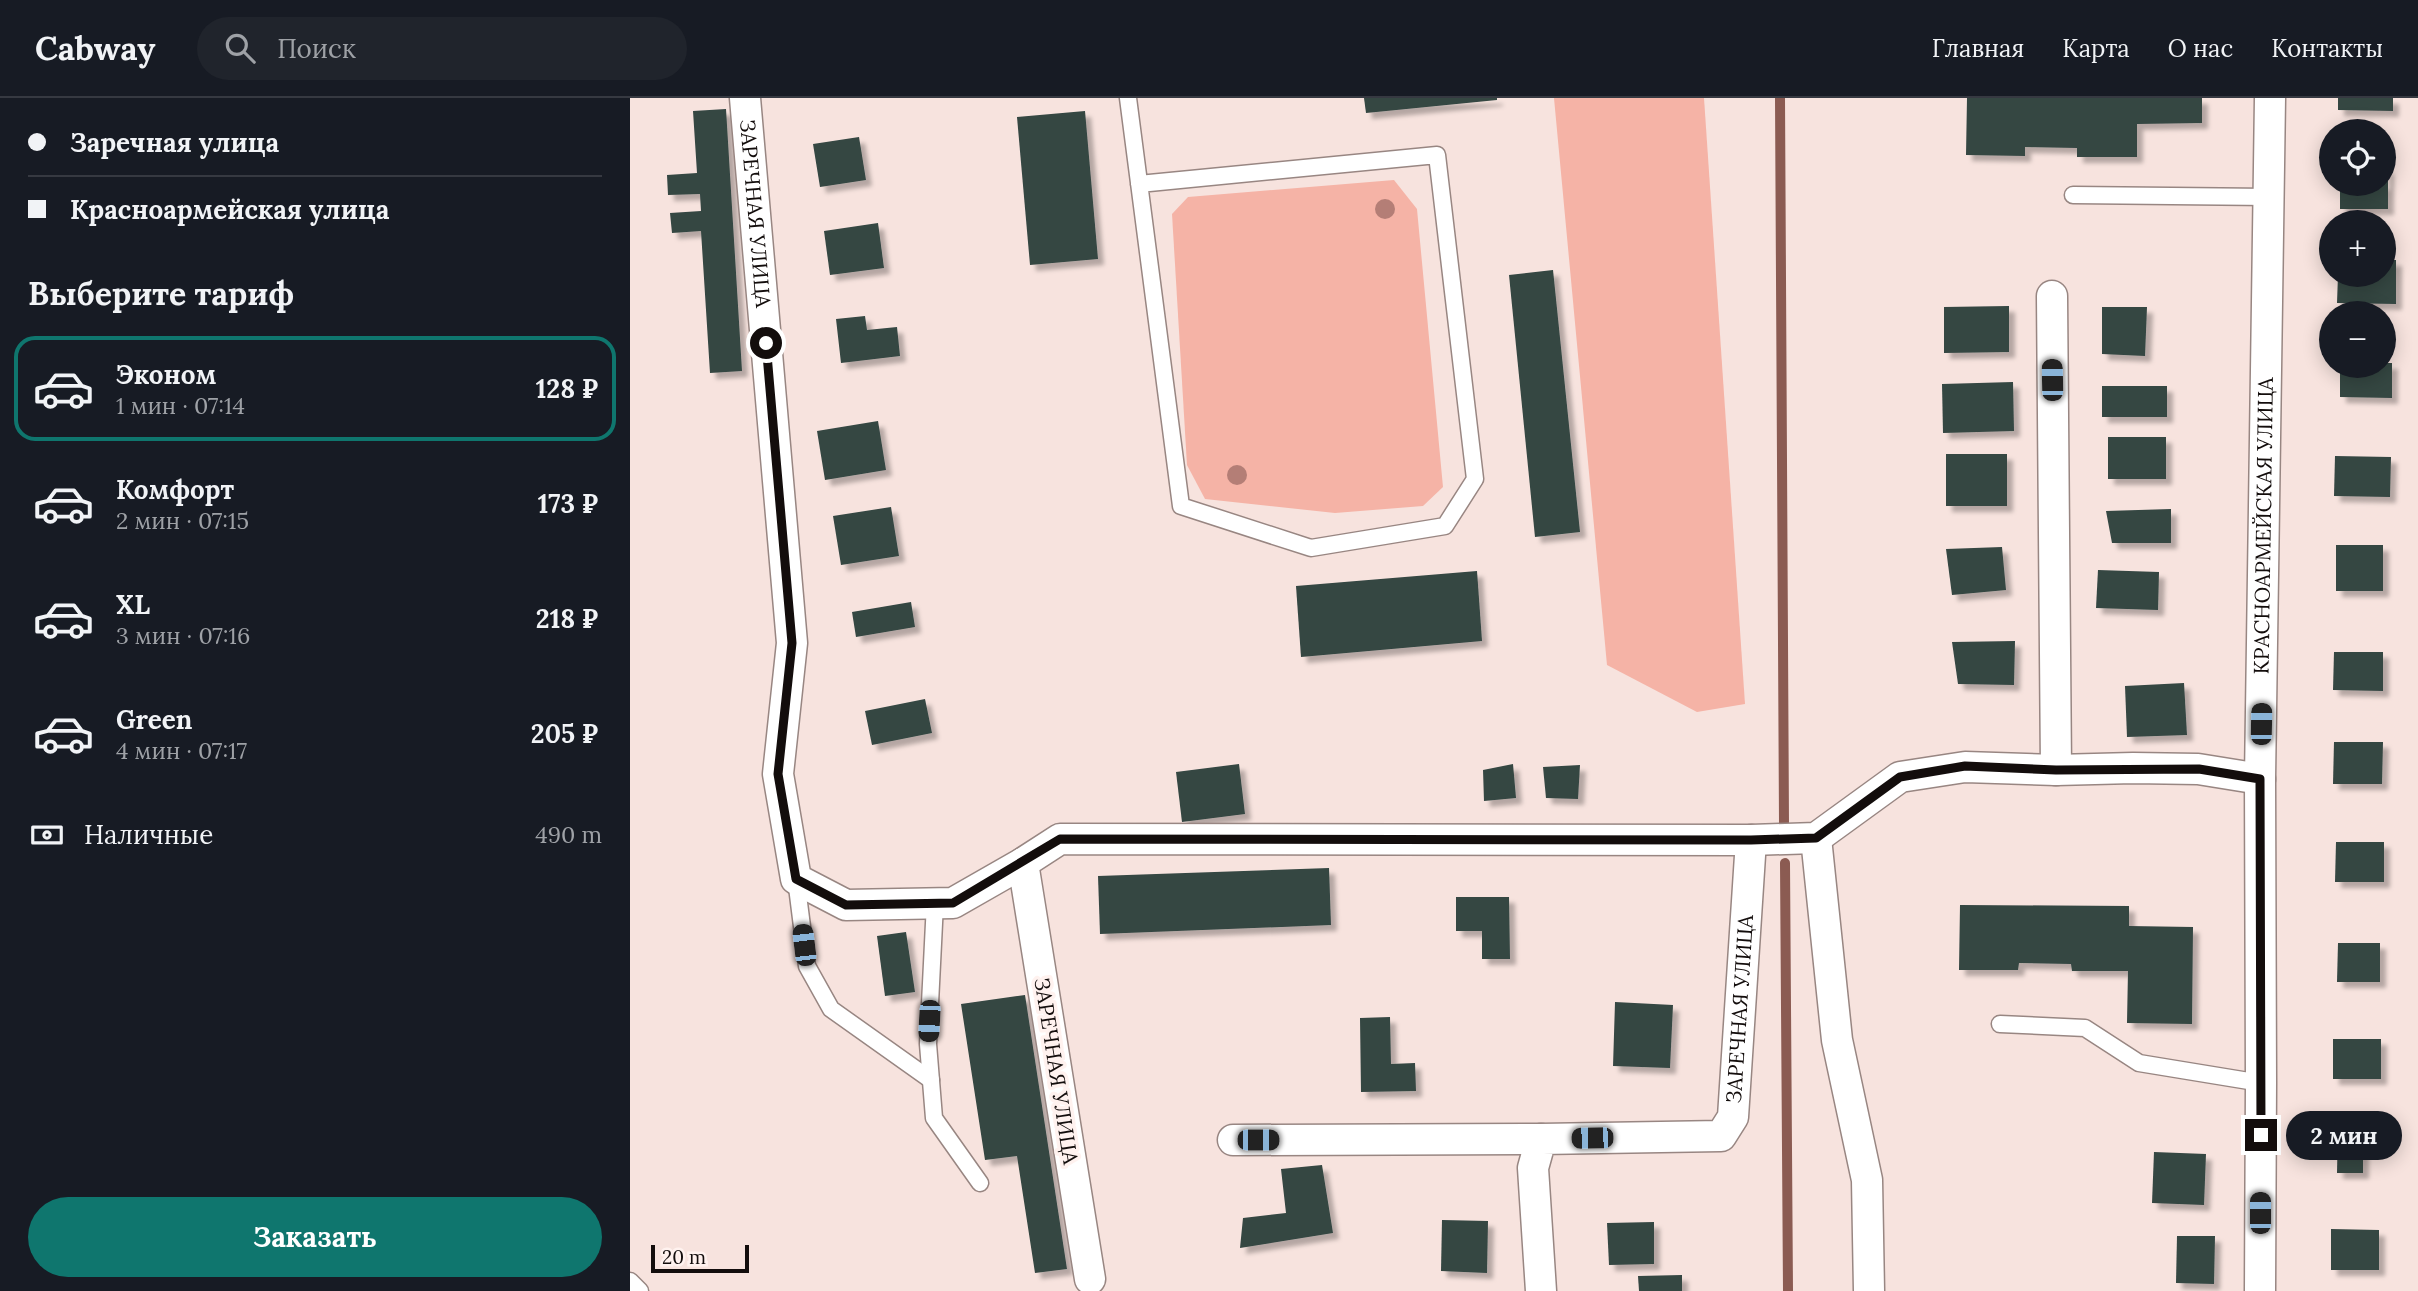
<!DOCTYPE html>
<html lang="ru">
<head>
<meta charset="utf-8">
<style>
	:root { --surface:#171b24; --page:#20242c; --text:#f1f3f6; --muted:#9ea1a6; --line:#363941; --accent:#0f766e }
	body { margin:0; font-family:Lora,serif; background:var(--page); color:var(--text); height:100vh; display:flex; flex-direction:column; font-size:26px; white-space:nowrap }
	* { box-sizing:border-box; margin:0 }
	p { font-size:23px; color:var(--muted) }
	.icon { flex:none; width:38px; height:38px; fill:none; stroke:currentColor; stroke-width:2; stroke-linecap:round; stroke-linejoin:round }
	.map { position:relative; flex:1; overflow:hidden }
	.drawer { display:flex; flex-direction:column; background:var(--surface); width:630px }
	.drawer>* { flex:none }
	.hud { display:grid; align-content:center; height:154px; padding:0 28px; background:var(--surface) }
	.buttons { position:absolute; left:1689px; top:21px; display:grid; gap:14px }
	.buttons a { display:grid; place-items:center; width:77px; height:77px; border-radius:50%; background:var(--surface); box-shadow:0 4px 18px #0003; font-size:35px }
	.scale { position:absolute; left:21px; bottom:18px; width:98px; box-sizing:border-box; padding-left:7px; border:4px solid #130d0c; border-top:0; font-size:19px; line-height:24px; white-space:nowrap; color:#130d0c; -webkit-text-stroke:5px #fff2ef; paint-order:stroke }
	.end { position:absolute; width:32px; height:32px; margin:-16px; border:9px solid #130d0c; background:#fff; box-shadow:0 0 0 4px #fff }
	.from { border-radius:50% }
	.bubble { position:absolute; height:49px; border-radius:24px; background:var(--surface); box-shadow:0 4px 18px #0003; font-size:23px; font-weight:700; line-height:49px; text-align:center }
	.car { position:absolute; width:21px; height:42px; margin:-21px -10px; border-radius:9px; box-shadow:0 0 5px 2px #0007; background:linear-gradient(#222 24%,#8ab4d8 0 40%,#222 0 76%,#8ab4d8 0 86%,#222 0) }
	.hud b { display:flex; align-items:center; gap:24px; height:66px; font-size:26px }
	.hud b+b { border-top:2px solid var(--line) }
	.hud i { width:18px; height:18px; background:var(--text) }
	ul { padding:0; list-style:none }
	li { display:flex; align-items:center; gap:21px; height:105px; margin:0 14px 10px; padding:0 14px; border:4px solid transparent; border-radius:21px }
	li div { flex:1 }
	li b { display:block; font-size:26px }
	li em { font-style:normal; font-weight:700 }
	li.current { border-color:var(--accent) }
	li>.icon { width:63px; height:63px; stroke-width:1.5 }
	h2 { padding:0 28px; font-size:32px; line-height:84px }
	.pay { display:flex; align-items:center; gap:18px; height:77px; padding:0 28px; font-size:26px }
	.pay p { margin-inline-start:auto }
	.cta { display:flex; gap:14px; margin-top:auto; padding:14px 28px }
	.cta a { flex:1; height:80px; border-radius:42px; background:var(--accent); color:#fff; font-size:28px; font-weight:700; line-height:80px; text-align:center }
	header { display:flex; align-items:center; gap:42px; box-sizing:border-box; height:98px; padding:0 35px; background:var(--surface); border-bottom:2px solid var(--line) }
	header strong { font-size:33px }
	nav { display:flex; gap:38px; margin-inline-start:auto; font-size:24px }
	.search { width:490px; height:63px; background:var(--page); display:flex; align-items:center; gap:18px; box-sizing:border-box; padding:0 24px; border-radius:38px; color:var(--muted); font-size:26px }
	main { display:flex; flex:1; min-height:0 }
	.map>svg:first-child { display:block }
	.green { fill:#f5b3a6 }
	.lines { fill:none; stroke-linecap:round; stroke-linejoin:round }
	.stream { stroke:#8b5b52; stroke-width:10 }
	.building { fill:#344642; filter:url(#shadow) }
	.service-casing { stroke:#988682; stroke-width:19 }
	.minor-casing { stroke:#988682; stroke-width:33 }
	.service { stroke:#fff; stroke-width:16 }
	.minor { stroke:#fff; stroke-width:30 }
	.tree { fill:#b47e76 }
	.route { stroke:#130d0c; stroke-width:9 }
	.labels { text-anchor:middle; stroke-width:7; stroke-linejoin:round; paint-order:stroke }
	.street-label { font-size:21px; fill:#130d0c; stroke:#fff2ef }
</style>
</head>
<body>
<header>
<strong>Cabway</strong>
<div class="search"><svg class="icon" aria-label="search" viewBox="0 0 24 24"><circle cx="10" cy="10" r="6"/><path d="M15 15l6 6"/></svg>Поиск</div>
<nav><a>Главная</a><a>Карта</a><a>О нас</a><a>Контакты</a></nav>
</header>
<main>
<section class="drawer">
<div class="hud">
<b><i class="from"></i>Заречная улица</b>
<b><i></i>Красноармейская улица</b>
</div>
<h2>Выберите тариф</h2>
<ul>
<li class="current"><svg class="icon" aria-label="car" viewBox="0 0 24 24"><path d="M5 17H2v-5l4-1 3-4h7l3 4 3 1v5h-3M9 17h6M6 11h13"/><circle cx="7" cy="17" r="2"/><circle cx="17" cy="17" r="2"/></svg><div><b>Эконом</b><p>1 мин · 07:14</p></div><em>128 ₽</em></li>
<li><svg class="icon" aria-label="car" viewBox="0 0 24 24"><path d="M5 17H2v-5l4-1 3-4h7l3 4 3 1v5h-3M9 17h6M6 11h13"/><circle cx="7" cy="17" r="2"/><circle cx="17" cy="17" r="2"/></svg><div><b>Комфорт</b><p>2 мин · 07:15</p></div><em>173 ₽</em></li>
<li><svg class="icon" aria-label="car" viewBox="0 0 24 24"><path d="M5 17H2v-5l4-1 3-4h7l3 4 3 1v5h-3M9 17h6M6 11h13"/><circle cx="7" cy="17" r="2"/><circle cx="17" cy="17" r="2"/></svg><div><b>XL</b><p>3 мин · 07:16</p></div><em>218 ₽</em></li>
<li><svg class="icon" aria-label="car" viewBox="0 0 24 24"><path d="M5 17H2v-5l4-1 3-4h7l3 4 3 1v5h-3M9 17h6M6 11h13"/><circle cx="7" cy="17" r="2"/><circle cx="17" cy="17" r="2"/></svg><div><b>Green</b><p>4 мин · 07:17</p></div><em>205 ₽</em></li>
</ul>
<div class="pay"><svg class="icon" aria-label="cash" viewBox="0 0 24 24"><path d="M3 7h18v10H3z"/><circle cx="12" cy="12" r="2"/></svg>Наличные<p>490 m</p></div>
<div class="cta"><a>Заказать</a></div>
</section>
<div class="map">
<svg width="1788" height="1193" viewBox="0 0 1788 1193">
	<defs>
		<filter id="shadow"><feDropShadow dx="6" dy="6" stdDeviation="2" flood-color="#0004"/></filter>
	</defs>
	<rect width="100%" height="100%" fill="#f7e3de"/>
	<g class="green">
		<polygon points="924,0 1074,0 1115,606 1067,614 977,567"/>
		<polygon points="764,82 787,111 813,389 793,408 705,415 575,401 557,367 542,116 558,99"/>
	</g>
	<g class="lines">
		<g class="stream">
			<polyline points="1150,0 1154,726"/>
			<polyline points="1155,765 1158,1193"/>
		</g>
	</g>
	<g class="building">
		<polygon points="734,0 867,0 867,2 736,15"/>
		<polygon points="1337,0 1572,0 1572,25 1507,26 1507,59 1447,59 1447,50 1395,49 1395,58 1336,57"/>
		<polygon points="1708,0 1763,0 1763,13 1708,12"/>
		<polygon points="96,11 112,273 80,275 71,133 42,135 40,115 71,113 70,96 38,97 37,77 67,75 63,13"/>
		<polygon points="455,13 468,161 400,167 387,19"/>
		<polygon points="229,39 236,82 190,89 183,46"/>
		<polygon points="1754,70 1758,70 1758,111 1710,111 1710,86 1754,86"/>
		<polygon points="248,125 254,170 200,177 194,133"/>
		<polygon points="1754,162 1766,162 1766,206 1707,205 1708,177 1754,177"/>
		<polygon points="923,172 950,434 905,439 879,177"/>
		<polygon points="1379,208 1379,254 1314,255 1314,209"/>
		<polygon points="1472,209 1517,209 1515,258 1472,256"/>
		<polygon points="235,218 237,232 267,229 270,258 211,265 206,221"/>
		<polygon points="1754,265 1762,265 1762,300 1710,299 1710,268 1754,268"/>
		<polygon points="1383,284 1384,333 1313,335 1312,286"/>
		<rect x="1472" y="288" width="65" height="31"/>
		<polygon points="248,323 256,372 195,382 187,333"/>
		<rect x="1478" y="339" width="58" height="42"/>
		<rect x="1316" y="356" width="61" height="52"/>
		<polygon points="1705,358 1761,359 1760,399 1704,398"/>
		<polygon points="261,409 269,458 211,467 203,418"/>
		<polygon points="1541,411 1541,445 1482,445 1476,413"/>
		<rect x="1706" y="447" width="47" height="46"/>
		<polygon points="1372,449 1376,492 1322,497 1316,451"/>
		<polygon points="1468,472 1529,474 1528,512 1466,510"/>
		<polygon points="847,473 852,543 671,559 666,488"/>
		<polygon points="281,504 285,529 226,539 222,514"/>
		<polygon points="1385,543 1384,587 1328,586 1322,544"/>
		<polygon points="1704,554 1753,554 1753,593 1703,592"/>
		<polygon points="1554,585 1557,637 1497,639 1495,588"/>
		<polygon points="295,601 302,635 242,647 235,613"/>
		<polygon points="1704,644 1753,644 1752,686 1703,686"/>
		<polygon points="609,666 615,716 552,724 546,674"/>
		<polygon points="883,666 886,700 854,703 853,672"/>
		<polygon points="950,667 948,701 916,700 913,669"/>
		<polygon points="1706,744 1754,744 1754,784 1705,784"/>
		<polygon points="699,770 701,827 470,836 468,778"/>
		<polygon points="826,799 879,799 880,861 852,861 852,833 826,833"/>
		<polygon points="1330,807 1499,808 1499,828 1563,829 1562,926 1497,925 1498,873 1442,873 1441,866 1389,865 1388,872 1329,872"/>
		<polygon points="276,834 285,894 255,898 247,838"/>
		<polygon points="1708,845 1750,845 1750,884 1707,884"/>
		<polygon points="395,897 437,1171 405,1175 387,1058 355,1062 331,906"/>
		<polygon points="985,904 1043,907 1040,970 983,968"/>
		<polygon points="760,919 761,966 785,965 786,993 731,994 730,920"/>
		<rect x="1703" y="941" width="48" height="40"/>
		<polygon points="1708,1026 1733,1026 1733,1075 1707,1075"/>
		<polygon points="1524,1054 1576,1056 1574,1107 1522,1105"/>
		<polygon points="692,1067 703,1135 610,1150 613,1120 656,1115 651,1071"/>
		<polygon points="812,1122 858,1123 857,1175 811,1173"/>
		<polygon points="1024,1124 1024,1166 979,1167 977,1125"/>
		<polygon points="1701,1131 1749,1132 1749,1172 1701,1172"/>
		<polygon points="1547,1138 1585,1138 1584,1186 1546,1185"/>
		<polygon points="1052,1177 1052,1193 1009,1193 1008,1178"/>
	</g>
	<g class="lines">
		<g class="service-casing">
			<g id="service">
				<polyline points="498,0 551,408 681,450 815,428 845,381 807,57 509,86"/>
				<polyline points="1443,97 1640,99"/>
				<polyline points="166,781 177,868 201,911 301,982"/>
				<polyline points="305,805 298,946 304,1020 350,1085"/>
				<polyline points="1370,926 1455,930 1509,965 1631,985"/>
				<polyline points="0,1183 10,1193"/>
			</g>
		</g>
		<g class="minor-casing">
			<g id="minor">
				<path id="s1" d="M115,0l47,545 -14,131 18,105 50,26 107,-2 70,-40"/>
				<polyline points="1422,198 1426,672"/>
				<polyline points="1186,740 1207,942 1237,1082 1239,1193"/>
				<polyline points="603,1042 911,1041"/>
				<polyline points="460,1181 393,765 430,741 1121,742 1186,740 1270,679 1335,669 1426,672 1503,670 1568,671 1630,681"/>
				<path id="s2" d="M911,1193l-8,-123 8,-29 180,-3 12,-19 18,-277"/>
				<path id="s3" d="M1630,1193l1,-208 -1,-304 10,-681"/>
			</g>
		</g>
		<use href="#service" class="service"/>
		<use href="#minor" class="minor"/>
	</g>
	<g class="tree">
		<circle cx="755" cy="111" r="10"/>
		<circle cx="607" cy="377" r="10"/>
	</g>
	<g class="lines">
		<polyline class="route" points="136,245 162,545 148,676 166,781 216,807 323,805 430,741 1121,742 1186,740 1270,679 1335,668 1426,672 1569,671 1630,681 1631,1037"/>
	</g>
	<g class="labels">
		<g class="street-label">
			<text dy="7" stroke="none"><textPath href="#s1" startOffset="116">ЗАРЕЧНАЯ УЛИЦА</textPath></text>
			<text dy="7" stroke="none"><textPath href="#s3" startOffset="765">КРАСНОАРМЕЙСКАЯ УЛИЦА</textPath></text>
			<text dy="7" stroke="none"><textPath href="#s2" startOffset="464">ЗАРЕЧНАЯ УЛИЦА</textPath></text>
			<text transform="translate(426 973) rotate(81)" y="7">ЗАРЕЧНАЯ УЛИЦА</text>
		</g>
	</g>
</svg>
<div class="buttons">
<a><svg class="icon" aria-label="locate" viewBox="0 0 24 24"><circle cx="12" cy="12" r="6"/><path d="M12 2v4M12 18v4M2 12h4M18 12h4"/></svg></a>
<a>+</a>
<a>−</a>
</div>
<div class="scale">20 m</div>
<i class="end from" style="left:136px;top:245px"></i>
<i class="end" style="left:1631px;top:1037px"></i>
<div class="bubble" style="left:1656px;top:1013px;width:116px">2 мин</div>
<i class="car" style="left:1422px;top:282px;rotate:359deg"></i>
<i class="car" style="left:1631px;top:626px;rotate:1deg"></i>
<i class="car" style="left:174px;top:847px;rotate:353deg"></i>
<i class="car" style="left:299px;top:923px;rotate:183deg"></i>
<i class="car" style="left:962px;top:1040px;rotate:269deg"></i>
<i class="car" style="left:628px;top:1042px;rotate:90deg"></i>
<i class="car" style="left:1630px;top:1115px;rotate:0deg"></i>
</div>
</main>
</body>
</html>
